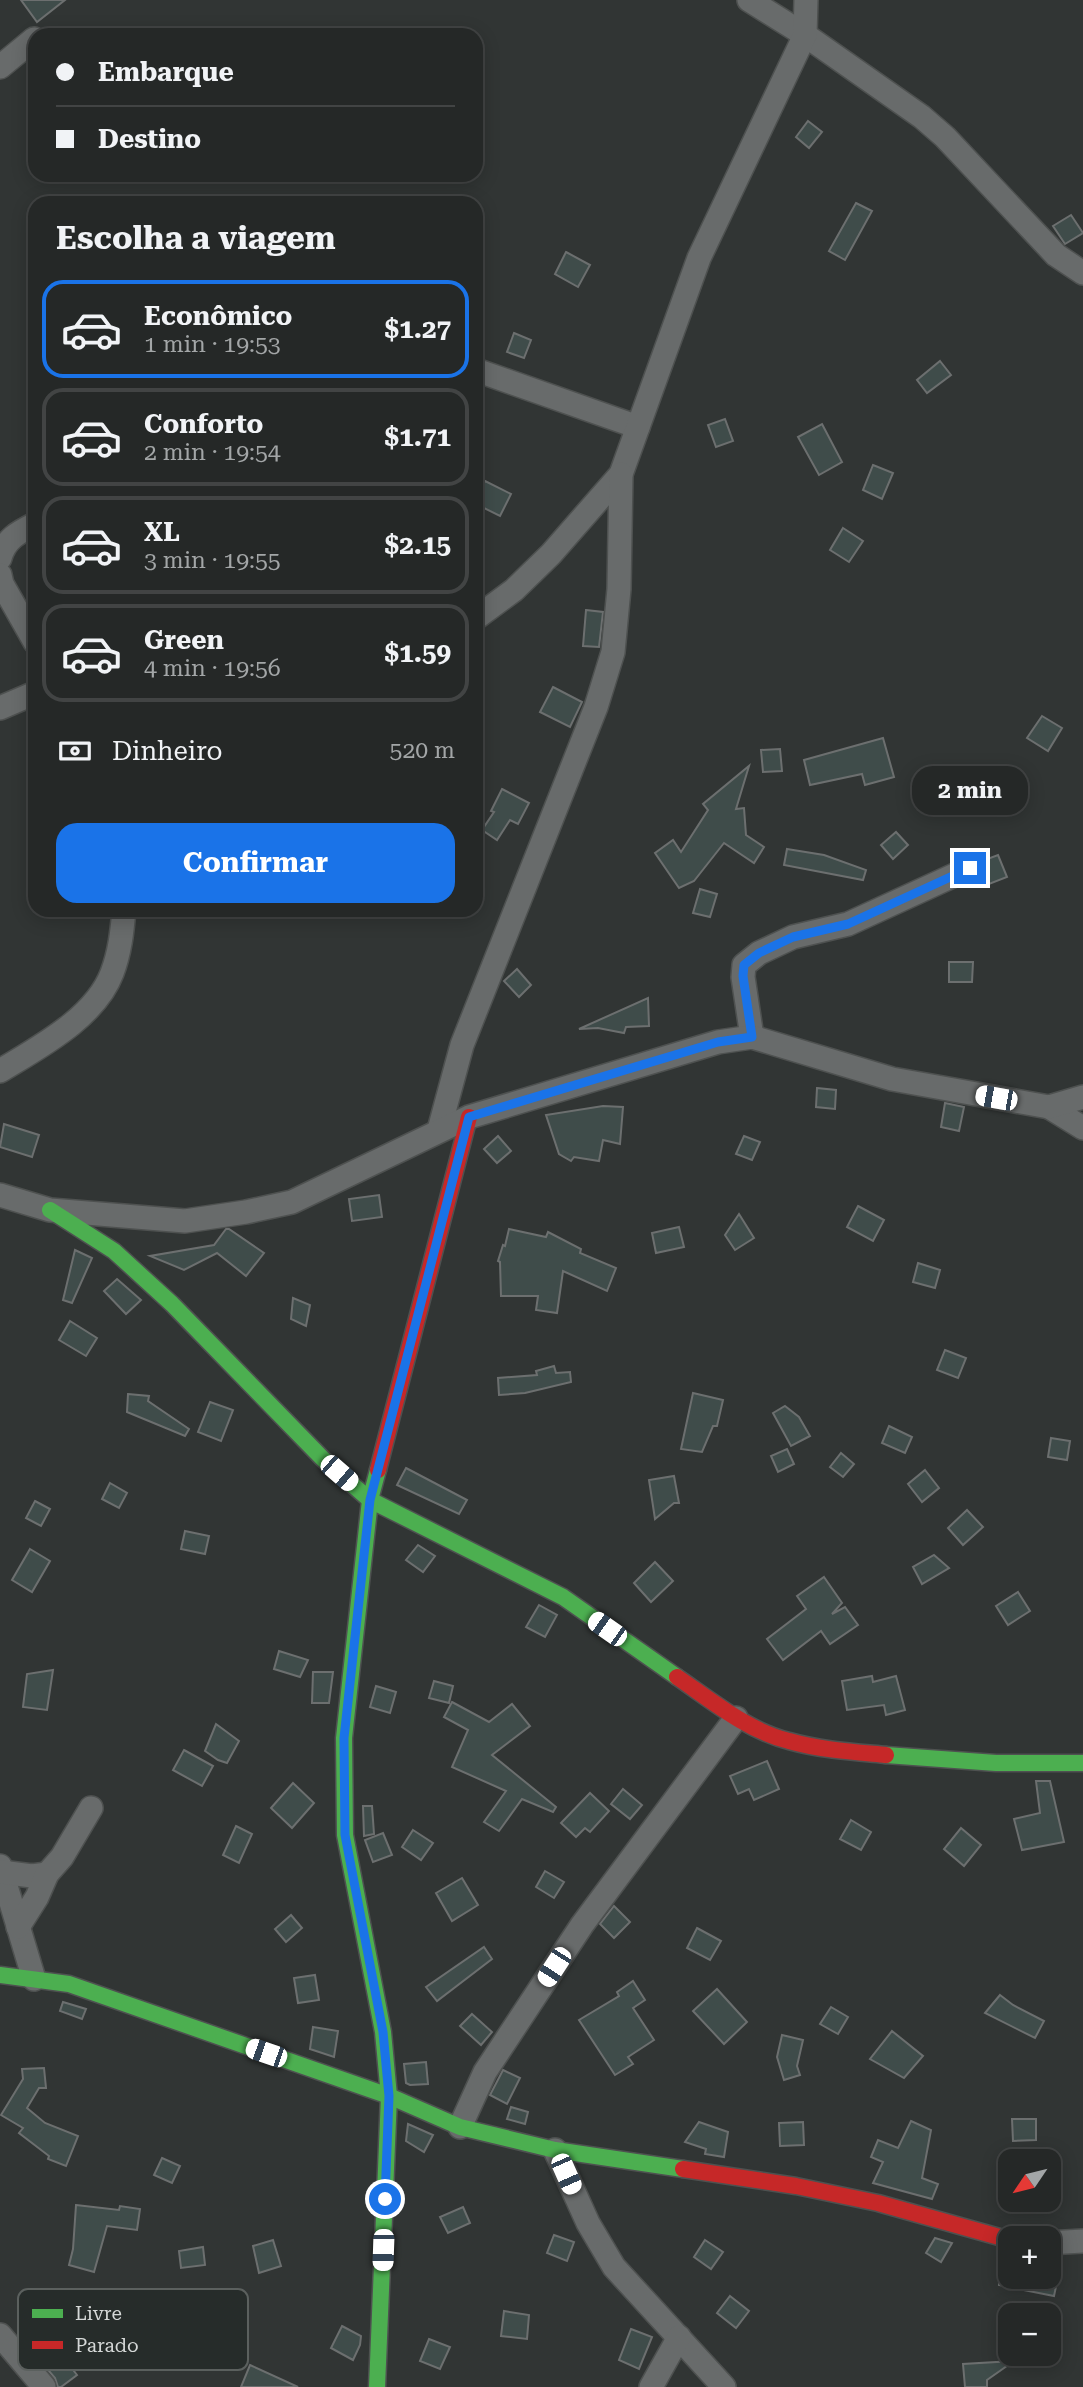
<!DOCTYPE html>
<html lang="pt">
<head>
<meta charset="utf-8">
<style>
	:root { --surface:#252827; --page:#2d302f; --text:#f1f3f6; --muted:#a3a6a7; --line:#424444; --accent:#1a73e8 }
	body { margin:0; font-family:"Roboto Serif",serif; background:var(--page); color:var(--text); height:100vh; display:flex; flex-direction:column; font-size:26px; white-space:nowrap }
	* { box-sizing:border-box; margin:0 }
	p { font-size:23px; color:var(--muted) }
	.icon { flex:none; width:38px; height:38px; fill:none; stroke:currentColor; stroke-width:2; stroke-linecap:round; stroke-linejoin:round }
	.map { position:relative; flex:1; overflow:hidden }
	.sheet { position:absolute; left:28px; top:196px; width:455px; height:721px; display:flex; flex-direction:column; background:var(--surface); border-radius:21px; box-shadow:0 4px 18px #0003,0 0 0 2px var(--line) }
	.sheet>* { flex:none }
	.hud { position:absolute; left:28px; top:28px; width:455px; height:154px; border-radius:21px; box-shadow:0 4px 18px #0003,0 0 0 2px var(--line); display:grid; align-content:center; height:154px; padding:0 28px; background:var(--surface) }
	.needle { width:46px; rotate:235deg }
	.tools { position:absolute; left:998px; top:2149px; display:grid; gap:14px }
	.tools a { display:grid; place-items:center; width:63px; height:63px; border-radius:14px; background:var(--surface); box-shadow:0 4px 18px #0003,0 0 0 2px var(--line); font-size:35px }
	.end { position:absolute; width:32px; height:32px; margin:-16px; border:9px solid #1a73e8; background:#fff; box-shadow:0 0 0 4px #fff }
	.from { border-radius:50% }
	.bubble { position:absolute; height:49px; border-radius:21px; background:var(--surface); box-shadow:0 4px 18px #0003,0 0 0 2px var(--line); font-size:23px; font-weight:700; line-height:49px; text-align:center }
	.car { position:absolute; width:21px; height:42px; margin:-21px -10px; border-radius:9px; box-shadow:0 0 5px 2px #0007; background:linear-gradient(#fff 24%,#345 0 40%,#fff 0 76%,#345 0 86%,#fff 0) }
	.hud b { display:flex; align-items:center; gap:24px; height:66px; font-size:26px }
	.hud b+b { border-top:2px solid var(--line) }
	.hud i { width:18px; height:18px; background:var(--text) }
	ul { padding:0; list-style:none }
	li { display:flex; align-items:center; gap:21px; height:98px; margin:0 14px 10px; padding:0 14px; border:4px solid var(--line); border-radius:21px }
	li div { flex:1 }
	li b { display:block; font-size:26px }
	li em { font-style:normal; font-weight:700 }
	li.current { border-color:var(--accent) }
	li>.icon { width:63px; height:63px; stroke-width:1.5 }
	h2 { padding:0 28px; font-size:32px; line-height:84px }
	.pay { display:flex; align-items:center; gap:18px; height:77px; padding:0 28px; font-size:26px }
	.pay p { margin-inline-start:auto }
	.action { display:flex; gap:14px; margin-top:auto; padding:14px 28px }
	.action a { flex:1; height:80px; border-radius:21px; background:var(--accent); color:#fff; font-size:28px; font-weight:700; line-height:80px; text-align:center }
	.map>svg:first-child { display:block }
	.building { fill:#3f4c4a; stroke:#6c6f6f; stroke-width:2 }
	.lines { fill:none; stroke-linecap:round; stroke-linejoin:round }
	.street-casing { stroke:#4e5150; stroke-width:26 }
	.fast-casing { stroke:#4e5150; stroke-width:19 }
	.jam-casing { stroke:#4e5150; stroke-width:19 }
	.street { stroke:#686b6b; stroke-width:23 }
	.fast { stroke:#4caf50; stroke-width:16 }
	.jam { stroke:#c62828; stroke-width:16 }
	.route { stroke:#1a73e8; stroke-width:9 }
	.key { fill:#262c2a; stroke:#5b605e; stroke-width:2 }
	.key-label { font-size:19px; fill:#d5d8d7 }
</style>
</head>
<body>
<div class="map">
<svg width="1083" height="2387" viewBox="0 0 1083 2387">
	<rect width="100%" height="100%" fill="#313534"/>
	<g class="building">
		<polygon points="21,0 65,0 37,22"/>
		<polygon points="808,121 822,132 809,148 796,137"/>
		<polygon points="856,203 872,211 845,260 829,251"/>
		<polygon points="1071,215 1083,233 1065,244 1053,226"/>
		<polygon points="566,252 590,265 578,287 555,274"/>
		<polygon points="514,333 531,340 524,358 507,352"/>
		<polygon points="940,361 951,375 927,393 917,380"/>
		<polygon points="725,419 733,441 716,447 708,425"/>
		<polygon points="822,424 842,462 819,475 798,437"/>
		<polygon points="873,465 893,473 882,499 863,490"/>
		<polygon points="485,481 511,494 500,516 476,504"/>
		<polygon points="843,528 863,541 849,562 830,550"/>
		<polygon points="586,610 603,612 599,647 583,646"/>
		<polygon points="553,687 582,702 570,727 540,712"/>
		<polygon points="1042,716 1062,728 1048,751 1027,738"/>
		<polygon points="883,738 894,777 865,785 862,774 810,785 804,760"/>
		<polygon points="780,749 782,771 763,772 761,750"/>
		<polygon points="749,766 736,809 744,808 746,835 764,847 754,863 724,843 694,881 679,888 655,853 673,840 681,852 708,810 703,804"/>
		<polygon points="502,789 529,803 518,824 510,820 497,840 482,830 494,812 491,811"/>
		<polygon points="896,832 908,845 893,859 881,845"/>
		<polygon points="787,849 824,855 866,870 863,880 784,865"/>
		<polygon points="998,855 1007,877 989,884 982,861"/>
		<polygon points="700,889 717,894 710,917 693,913"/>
		<polygon points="949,962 973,962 972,982 949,982"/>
		<polygon points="517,969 531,985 519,997 504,981"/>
		<polygon points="648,998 649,1026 626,1027 624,1033 598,1028 579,1029"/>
		<polygon points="817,1088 836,1090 835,1109 816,1107"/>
		<polygon points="945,1103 964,1107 959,1131 941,1127"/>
		<polygon points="603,1106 623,1107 620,1144 603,1140 599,1161 574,1157 571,1161 559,1154 546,1115"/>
		<polygon points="4,1124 39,1135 32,1157 0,1147"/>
		<polygon points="498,1136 511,1151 497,1163 484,1149"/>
		<polygon points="744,1136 760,1142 752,1160 736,1154"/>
		<polygon points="379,1195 382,1217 352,1221 349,1199"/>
		<polygon points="858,1206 884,1220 873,1241 847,1227"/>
		<polygon points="739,1214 754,1238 735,1250 725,1235"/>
		<polygon points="679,1227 684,1247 656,1253 652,1233"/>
		<polygon points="226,1229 229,1229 264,1253 246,1276 217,1253 184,1270 150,1256 214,1245"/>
		<polygon points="509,1229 546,1237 548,1232 581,1249 580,1253 616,1268 607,1291 563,1271 557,1313 536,1310 538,1296 501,1296 500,1262 498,1261 503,1245 505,1246"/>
		<polygon points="75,1250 92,1258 72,1303 63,1300"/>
		<polygon points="918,1263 940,1270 935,1288 913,1282"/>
		<polygon points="117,1279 141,1300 126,1314 104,1291"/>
		<polygon points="293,1298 310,1305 306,1326 291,1319"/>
		<polygon points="70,1321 97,1338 86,1356 59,1340"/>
		<polygon points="945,1350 966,1358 958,1378 937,1370"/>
		<polygon points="554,1366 556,1373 570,1372 571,1382 525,1393 499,1395 498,1378 537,1375 536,1371"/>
		<polygon points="693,1393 723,1400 717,1426 713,1426 702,1452 681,1449"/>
		<polygon points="128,1394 149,1396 148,1401 189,1429 185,1436 127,1412"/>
		<polygon points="210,1402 233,1410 221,1441 198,1432"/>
		<polygon points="785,1406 799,1417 810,1436 791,1446 773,1413"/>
		<polygon points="889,1426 912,1437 905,1453 882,1443"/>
		<polygon points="1051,1438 1070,1441 1067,1460 1048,1457"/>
		<polygon points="787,1449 794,1464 778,1472 771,1456"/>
		<polygon points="841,1453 854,1464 843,1477 830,1467"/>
		<polygon points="406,1468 467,1500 459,1514 397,1485"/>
		<polygon points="925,1470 939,1488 922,1502 908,1484"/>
		<polygon points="674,1476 679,1503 674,1503 655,1519 649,1480"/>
		<polygon points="110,1483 127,1493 119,1508 102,1499"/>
		<polygon points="35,1501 50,1509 41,1526 26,1518"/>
		<polygon points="967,1510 983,1527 963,1545 948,1528"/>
		<polygon points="185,1531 209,1536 205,1554 181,1549"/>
		<polygon points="418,1545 435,1556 423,1572 406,1560"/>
		<polygon points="30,1549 50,1561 32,1592 12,1580"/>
		<polygon points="934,1555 949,1568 922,1584 913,1567"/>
		<polygon points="655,1562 673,1581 651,1602 634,1583"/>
		<polygon points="824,1577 842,1603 832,1614 845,1607 858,1625 830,1644 821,1631 783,1660 767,1639 806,1609 797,1596"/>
		<polygon points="1018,1592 1030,1611 1008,1625 996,1606"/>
		<polygon points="539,1605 557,1615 545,1637 526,1627"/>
		<polygon points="279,1651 308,1660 300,1677 274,1669"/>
		<polygon points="53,1670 47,1710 23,1707 27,1674"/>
		<polygon points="313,1672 333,1672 329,1703 312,1703"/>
		<polygon points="872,1676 873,1682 896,1676 905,1710 886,1715 884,1705 847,1710 842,1681"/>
		<polygon points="434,1681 453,1686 449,1703 429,1698"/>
		<polygon points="376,1686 396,1692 390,1713 370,1707"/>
		<polygon points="452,1702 489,1722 512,1704 530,1726 492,1755 556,1807 553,1812 522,1799 499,1831 484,1822 506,1791 452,1767 468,1730 444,1717"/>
		<polygon points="216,1724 239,1741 227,1763 218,1760 205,1751"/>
		<polygon points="184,1750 213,1766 202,1786 173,1770"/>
		<polygon points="767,1761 779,1789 754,1800 749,1789 738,1794 730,1776"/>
		<polygon points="1036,1781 1050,1781 1064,1842 1022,1850 1014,1819 1040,1813"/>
		<polygon points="293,1783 314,1803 292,1828 271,1808"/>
		<polygon points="623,1789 642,1805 630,1819 611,1804"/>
		<polygon points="590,1793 609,1811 590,1832 585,1828 576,1837 561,1823"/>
		<polygon points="363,1806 372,1806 374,1834 364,1836"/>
		<polygon points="851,1820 871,1832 861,1850 840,1839"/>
		<polygon points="236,1826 252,1834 239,1863 223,1855"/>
		<polygon points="961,1828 981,1845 964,1866 944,1849"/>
		<polygon points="413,1830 433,1843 421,1860 402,1847"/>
		<polygon points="383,1833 392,1855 373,1862 365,1840"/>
		<polygon points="545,1871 564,1882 554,1898 536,1887"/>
		<polygon points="462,1878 478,1905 452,1921 436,1893"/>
		<polygon points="614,1906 630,1922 614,1938 600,1924"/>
		<polygon points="291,1915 302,1928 286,1942 275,1929"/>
		<polygon points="697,1928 721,1941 710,1960 687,1948"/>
		<polygon points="484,1947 492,1959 437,2001 426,1987"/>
		<polygon points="315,1975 319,2000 298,2003 294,1978"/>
		<polygon points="633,1981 645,2000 633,2008 654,2040 628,2057 633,2064 615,2075 579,2020 619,1996 617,1992"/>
		<polygon points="717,1989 747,2022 724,2044 693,2011"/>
		<polygon points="1000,1995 1013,2005 1044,2021 1035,2038 985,2013"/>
		<polygon points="63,2002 86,2009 82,2019 60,2011"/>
		<polygon points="831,2007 848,2017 838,2034 820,2024"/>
		<polygon points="472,2014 492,2032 481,2045 460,2026"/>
		<polygon points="313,2027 338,2031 334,2057 310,2049"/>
		<polygon points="892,2031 923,2056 904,2078 870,2059"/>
		<polygon points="782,2035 803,2040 797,2066 800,2075 784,2080 777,2057"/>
		<polygon points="426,2062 428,2084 410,2085 406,2083 404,2064"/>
		<polygon points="44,2068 46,2088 39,2088 27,2108 45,2123 78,2136 66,2166 48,2159 49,2156 19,2133 23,2128 1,2115 23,2079 22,2069"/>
		<polygon points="503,2070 520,2078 507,2104 490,2095"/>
		<polygon points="511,2107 528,2112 525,2124 507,2119"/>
		<polygon points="1012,2119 1036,2119 1036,2140 1013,2141"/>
		<polygon points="911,2121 931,2130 922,2178 938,2184 932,2199 873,2183 883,2162 871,2157 878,2140 898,2148"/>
		<polygon points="699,2122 728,2132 724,2157 705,2154 706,2149 685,2142"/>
		<polygon points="803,2122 804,2145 780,2146 779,2123"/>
		<polygon points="408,2124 433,2135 424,2152 406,2141"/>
		<polygon points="162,2158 180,2166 172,2183 154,2175"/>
		<polygon points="76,2205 119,2210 120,2206 140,2209 137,2230 107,2226 94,2272 69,2265 73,2249"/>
		<polygon points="463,2207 470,2223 448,2233 440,2217"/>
		<polygon points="554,2235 574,2242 567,2261 547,2253"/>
		<polygon points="935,2238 952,2243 941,2262 926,2253"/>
		<polygon points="273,2240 281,2266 259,2273 253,2246"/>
		<polygon points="705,2240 723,2252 711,2269 694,2257"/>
		<polygon points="203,2247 205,2265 181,2268 179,2251"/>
		<polygon points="1000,2277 1058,2277 1054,2296 999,2285"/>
		<polygon points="730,2296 749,2311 736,2328 717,2313"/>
		<polygon points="504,2311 529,2315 527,2339 501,2336"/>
		<polygon points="342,2326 361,2336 360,2345 353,2360 331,2348"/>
		<polygon points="631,2329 652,2337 639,2369 619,2360"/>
		<polygon points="429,2339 450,2347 440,2369 420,2361"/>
		<polygon points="43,2342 58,2363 64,2358 77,2375 61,2387 58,2387 55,2378 31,2350"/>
		<polygon points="1014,2361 987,2380 987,2387 965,2387 963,2364"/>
		<polygon points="250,2365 298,2387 241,2387"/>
	</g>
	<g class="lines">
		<g class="street-casing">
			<g id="street">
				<polyline points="749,0 805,35 922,117 945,137 1056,255 1083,273"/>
				<polyline points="0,67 34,39"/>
				<polyline points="476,370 638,427"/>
				<path d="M0,558c5,-19 19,-26 35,-34"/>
				<polyline points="0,575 2,584 35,642"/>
				<polyline points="476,618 514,590 551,554 621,474 699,258 805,35 806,0"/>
				<polyline points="0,708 35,693"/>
				<polyline points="752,1037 743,977 744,965 759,953 793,937 848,924 970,868"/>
				<path d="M0,1071c39,-24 95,-53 112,-98 8,-21 10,-41 12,-63"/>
				<polyline points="1049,1107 1083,1128"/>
				<polyline points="439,1130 462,1045 596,707 613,652 619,589 621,474"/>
				<polyline points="0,1195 50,1210 185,1221 246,1212 292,1202 469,1117 718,1042 752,1037 892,1079 1049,1107 1083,1097"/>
				<polyline points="0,1866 34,1979"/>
				<polyline points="1,1872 32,1876 47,1874"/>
				<polyline points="18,1927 37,1897 47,1874 62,1857 91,1808"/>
				<polyline points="460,2127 485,2072 582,1925 736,1718"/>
				<polyline points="555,2150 588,2223 614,2267 724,2387"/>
				<polyline points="1048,2243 1083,2241"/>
				<polyline points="0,2335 44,2387"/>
				<polyline points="651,2387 679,2337"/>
			</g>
		</g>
		<g class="fast-casing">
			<g id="fast">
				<polyline points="50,1210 114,1251 172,1304 323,1459 370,1500 563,1597 677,1677"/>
				<polyline points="886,1755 996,1763 1083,1763"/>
				<polyline points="0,1975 69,1984 389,2096 460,2127 555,2150 683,2169"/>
				<polyline points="377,2387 389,2096 383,2032 345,1835 344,1738 370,1500 378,1470"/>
			</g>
		</g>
		<g class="jam-casing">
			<g id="jam">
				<polyline points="378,1470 469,1117"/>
				<path d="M677,1677c35,24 71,54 112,64 32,9 65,11 97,14"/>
				<polyline points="683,2169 796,2186 878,2203 1010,2240"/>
			</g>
		</g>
		<use href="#street" class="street"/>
		<use href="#fast" class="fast"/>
		<use href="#jam" class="jam"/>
	</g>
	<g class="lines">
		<polyline class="route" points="385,2199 389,2096 383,2032 345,1835 344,1738 370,1500 469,1117 718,1042 752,1037 743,976 744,965 759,953 793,937 848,924 970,868"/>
	</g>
	<rect x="18" y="2289" width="230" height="81" rx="10" class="key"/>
	<rect x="32" y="2309" width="31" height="9" fill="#4caf50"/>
	<rect x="32" y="2341" width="31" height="8" fill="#c62828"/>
	<g class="key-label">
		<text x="75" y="2320">Livre</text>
		<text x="75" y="2352">Parado</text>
	</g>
</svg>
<div class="tools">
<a><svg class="needle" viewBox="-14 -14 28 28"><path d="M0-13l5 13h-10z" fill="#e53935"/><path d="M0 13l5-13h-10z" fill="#a3a6a7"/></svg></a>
<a>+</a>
<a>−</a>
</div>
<i class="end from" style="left:385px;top:2199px"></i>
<i class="end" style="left:970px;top:868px"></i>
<div class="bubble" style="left:912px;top:766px;width:116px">2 min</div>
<i class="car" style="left:996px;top:1098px;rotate:280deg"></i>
<i class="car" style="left:339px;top:1473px;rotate:131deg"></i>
<i class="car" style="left:607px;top:1629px;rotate:305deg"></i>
<i class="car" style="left:554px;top:1967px;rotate:213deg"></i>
<i class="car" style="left:266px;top:2053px;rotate:289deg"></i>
<i class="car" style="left:566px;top:2174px;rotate:156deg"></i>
<i class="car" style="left:383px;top:2250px;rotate:182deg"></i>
<div class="hud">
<b><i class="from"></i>Embarque</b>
<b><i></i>Destino</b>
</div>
<section class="sheet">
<h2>Escolha a viagem</h2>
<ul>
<li class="current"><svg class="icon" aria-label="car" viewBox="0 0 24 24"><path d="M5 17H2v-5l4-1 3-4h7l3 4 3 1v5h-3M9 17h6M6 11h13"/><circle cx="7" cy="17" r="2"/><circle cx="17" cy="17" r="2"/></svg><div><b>Econômico</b><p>1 min · 19:53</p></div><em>$1.27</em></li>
<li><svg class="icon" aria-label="car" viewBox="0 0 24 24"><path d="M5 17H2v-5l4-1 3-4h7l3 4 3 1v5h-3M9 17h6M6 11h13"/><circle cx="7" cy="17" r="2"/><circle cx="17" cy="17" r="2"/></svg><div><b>Conforto</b><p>2 min · 19:54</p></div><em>$1.71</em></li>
<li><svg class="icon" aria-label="car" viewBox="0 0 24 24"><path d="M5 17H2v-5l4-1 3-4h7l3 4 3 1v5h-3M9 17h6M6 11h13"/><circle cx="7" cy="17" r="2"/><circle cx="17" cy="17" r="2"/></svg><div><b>XL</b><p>3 min · 19:55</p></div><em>$2.15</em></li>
<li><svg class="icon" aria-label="car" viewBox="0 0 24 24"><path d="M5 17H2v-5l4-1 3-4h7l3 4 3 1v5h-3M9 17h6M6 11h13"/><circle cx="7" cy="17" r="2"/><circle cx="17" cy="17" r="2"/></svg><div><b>Green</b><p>4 min · 19:56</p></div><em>$1.59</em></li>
</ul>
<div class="pay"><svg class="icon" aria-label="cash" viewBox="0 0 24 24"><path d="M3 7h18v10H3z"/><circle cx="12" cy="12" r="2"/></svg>Dinheiro<p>520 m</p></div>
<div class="action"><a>Confirmar</a></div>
</section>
</div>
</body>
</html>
